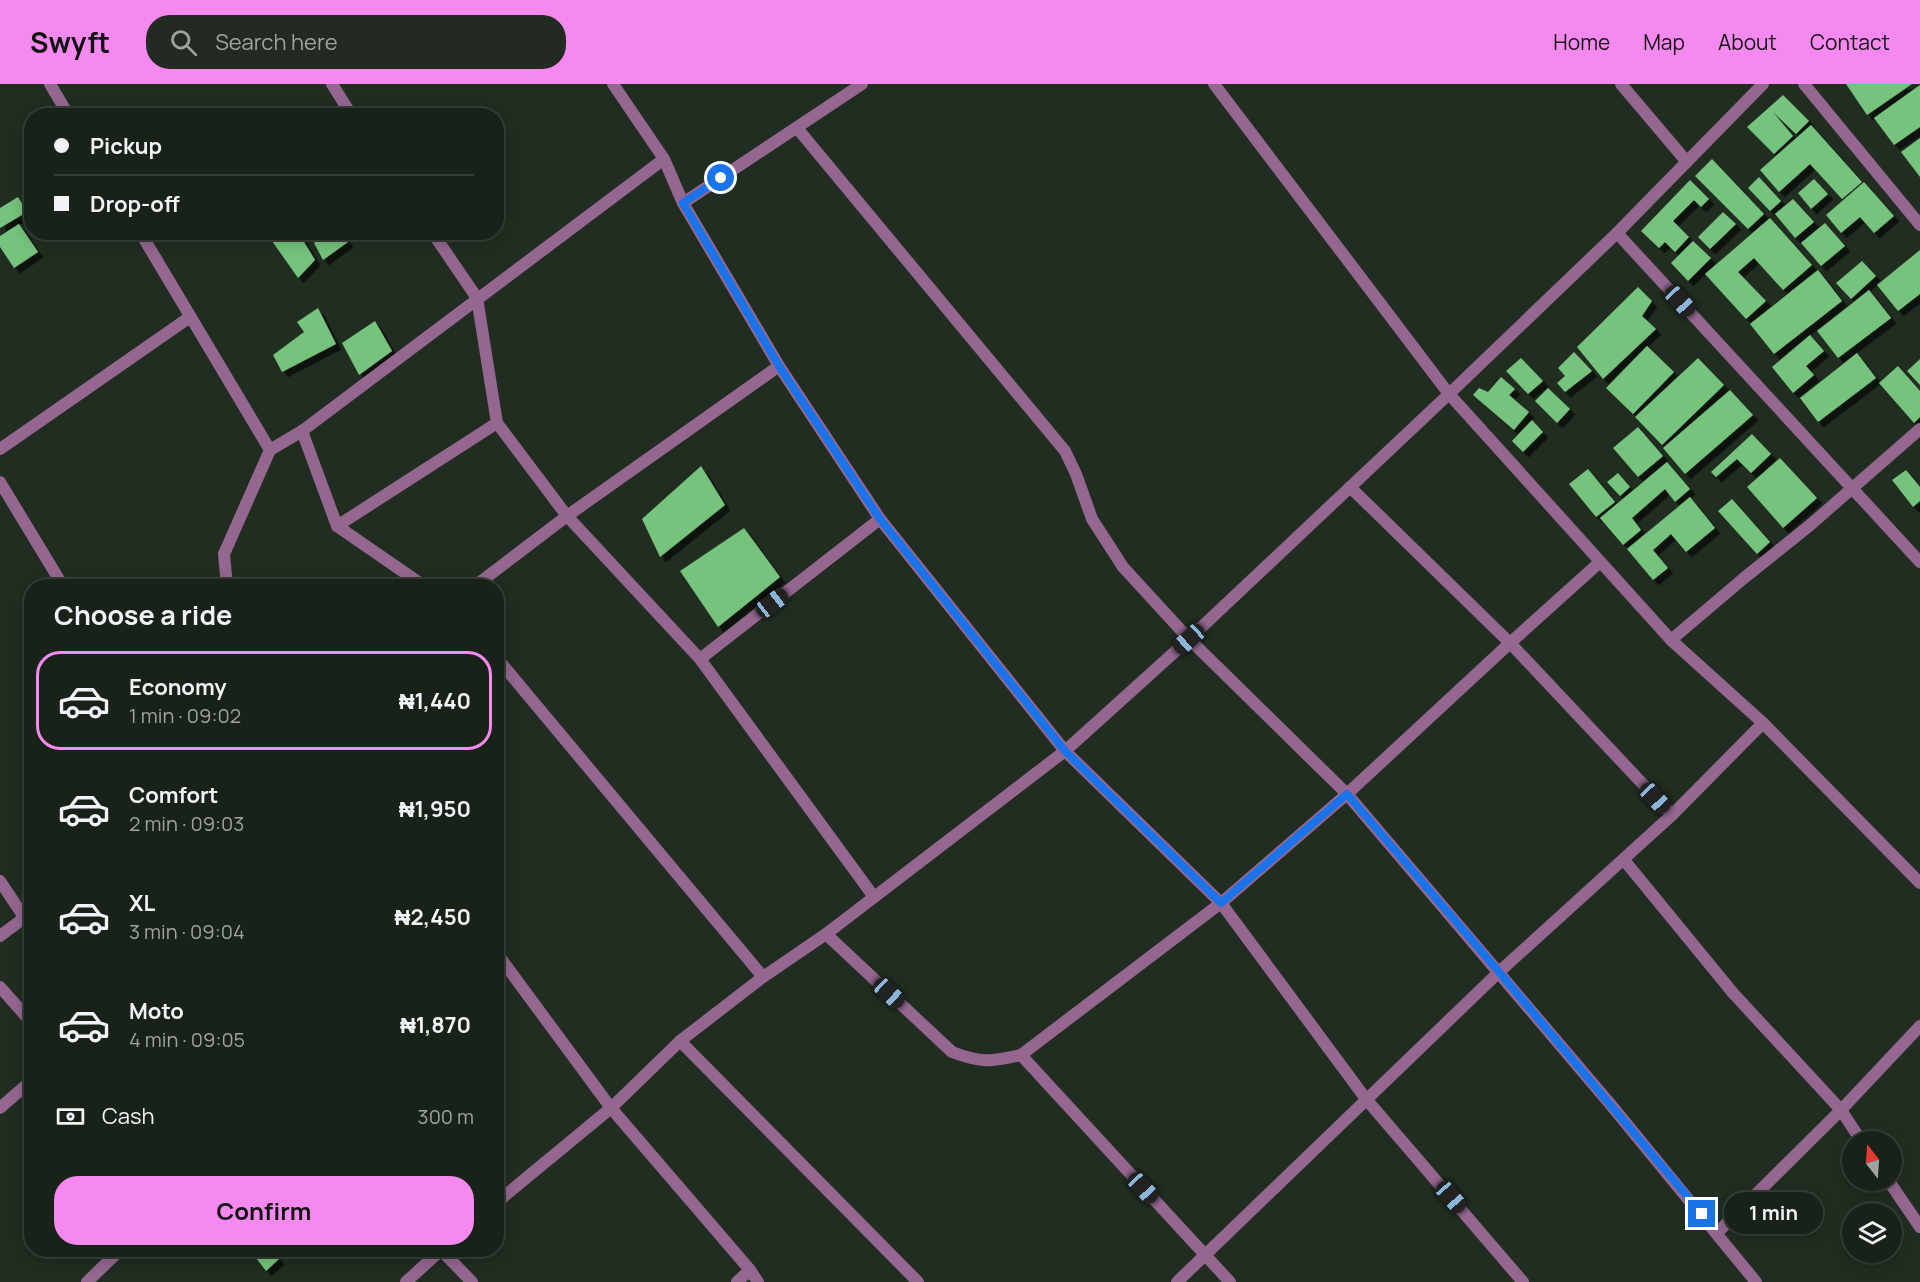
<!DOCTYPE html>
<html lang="en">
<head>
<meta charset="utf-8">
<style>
	:root { --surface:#192219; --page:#222a22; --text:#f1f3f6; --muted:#9fa4a2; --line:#373f38; --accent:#f589ef }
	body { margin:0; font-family:Manrope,sans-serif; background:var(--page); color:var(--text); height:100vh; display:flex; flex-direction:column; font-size:22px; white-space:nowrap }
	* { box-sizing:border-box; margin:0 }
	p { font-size:20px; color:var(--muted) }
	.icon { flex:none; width:33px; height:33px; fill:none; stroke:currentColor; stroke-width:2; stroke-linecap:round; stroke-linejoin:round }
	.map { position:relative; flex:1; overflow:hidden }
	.details { position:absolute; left:24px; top:495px; width:480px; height:678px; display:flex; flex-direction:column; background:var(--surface); border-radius:24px; box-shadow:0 3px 15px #0003,0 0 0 2px var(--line) }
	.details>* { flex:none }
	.hud { position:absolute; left:24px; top:24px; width:480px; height:132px; border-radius:24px; box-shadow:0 3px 15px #0003,0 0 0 2px var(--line); display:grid; align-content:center; height:132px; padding:0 30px; background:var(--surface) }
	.needle { width:39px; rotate:343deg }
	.fabs { position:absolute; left:1842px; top:1047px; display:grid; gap:12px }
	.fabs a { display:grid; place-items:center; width:60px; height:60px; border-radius:50%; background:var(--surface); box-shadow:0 3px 15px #0003,0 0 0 2px var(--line); font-size:30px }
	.end { position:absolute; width:27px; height:27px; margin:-14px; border:8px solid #1a73e8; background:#fff; box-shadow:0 0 0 3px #fff }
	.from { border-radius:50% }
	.bubble { position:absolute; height:42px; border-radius:21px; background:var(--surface); box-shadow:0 3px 15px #0003,0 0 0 2px var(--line); font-size:20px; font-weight:700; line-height:42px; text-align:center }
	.car { position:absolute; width:18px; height:36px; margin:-18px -9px; border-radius:8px; box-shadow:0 0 4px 2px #0007; background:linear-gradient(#222 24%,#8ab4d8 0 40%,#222 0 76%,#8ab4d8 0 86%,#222 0) }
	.hud b { display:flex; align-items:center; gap:21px; height:57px; font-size:22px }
	.hud b+b { border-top:2px solid var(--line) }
	.hud i { width:15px; height:15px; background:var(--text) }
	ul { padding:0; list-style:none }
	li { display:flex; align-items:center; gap:18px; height:99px; margin:0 12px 9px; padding:0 18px; border:3px solid transparent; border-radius:24px }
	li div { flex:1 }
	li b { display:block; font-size:22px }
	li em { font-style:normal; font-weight:700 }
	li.selected { border-color:var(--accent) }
	li>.icon { width:54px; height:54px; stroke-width:1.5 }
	h2 { padding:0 30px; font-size:27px; line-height:72px }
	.pay { display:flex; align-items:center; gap:15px; height:66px; padding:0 30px; font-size:22px }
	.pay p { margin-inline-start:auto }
	.action { display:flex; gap:12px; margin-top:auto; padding:12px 30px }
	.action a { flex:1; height:69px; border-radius:24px; background:var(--accent); color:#111; font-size:24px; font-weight:700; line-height:69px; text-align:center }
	header { display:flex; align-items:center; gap:36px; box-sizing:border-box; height:84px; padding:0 30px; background:var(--accent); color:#111 }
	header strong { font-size:28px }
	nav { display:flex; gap:33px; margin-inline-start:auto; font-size:21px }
	.search { width:420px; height:54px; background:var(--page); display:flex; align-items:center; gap:15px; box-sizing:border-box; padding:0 21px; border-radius:24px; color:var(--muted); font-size:22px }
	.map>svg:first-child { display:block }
	.building { fill:#75c37c; filter:url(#shadow) }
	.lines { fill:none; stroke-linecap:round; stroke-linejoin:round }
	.street { stroke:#946690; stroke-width:12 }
	.route { stroke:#1a73e8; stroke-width:8 }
</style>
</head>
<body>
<header>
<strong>Swyft</strong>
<div class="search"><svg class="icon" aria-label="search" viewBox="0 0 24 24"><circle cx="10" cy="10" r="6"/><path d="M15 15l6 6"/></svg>Search here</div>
<nav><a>Home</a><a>Map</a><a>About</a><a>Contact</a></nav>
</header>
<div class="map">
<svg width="1920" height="1198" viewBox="0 0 1920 1198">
	<defs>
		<filter id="shadow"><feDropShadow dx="5.5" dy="5.5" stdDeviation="0" flood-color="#0009"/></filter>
	</defs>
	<rect width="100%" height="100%" fill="#212d21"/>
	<g class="building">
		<polygon points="1846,0 1912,0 1867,31"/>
		<polygon points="1920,1 1920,43 1894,61 1874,34"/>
		<polygon points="1783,11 1809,37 1796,50 1773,28 1793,52 1774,70 1747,43"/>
		<polygon points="1811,41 1862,98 1842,115 1810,80 1779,108 1760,86"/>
		<polygon points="1920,54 1920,93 1901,68"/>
		<polygon points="1712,75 1764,130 1748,145 1695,92"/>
		<polygon points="1759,93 1781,117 1770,127 1748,104"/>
		<polygon points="1814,95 1828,110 1811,125 1798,109"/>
		<polygon points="1690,96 1709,115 1701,123 1694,116 1673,137 1689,153 1675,168 1665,158 1659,164 1641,147"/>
		<polygon points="1864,98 1894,132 1874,149 1860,133 1841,149 1826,131"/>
		<polygon points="18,113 27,128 0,144 0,124"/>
		<polygon points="1793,115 1814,138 1795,154 1775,130"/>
		<polygon points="1723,128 1736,140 1710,165 1698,153"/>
		<polygon points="1770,134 1812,181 1783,206 1754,174 1738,188 1766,217 1746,235 1705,190"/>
		<polygon points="1825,139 1845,162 1821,182 1801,159"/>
		<polygon points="19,140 38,168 14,184 0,163 0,152"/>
		<polygon points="283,148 298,148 315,176 298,194 272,157"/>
		<polygon points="332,148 340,148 348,158 323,176 314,159"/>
		<polygon points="1693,157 1711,174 1688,197 1671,179"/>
		<polygon points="1920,166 1920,210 1898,227 1877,201"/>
		<polygon points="1862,177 1876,192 1851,215 1836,199"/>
		<polygon points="1818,186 1842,217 1774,270 1750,240"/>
		<polygon points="1638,203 1652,217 1642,232 1656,245 1603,295 1577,263"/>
		<polygon points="1869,206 1891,234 1838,274 1817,247"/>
		<polygon points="318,224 336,260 282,288 273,271 304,248 297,238"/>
		<polygon points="375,237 392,267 359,291 342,259"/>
		<polygon points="1810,251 1824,267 1806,282 1814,291 1793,309 1772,283"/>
		<polygon points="1647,262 1674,288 1633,330 1606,304"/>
		<polygon points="1574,268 1592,287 1565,308 1557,299 1565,292 1558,284"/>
		<polygon points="1857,269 1876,294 1818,338 1800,314"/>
		<polygon points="1521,274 1543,297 1528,310 1506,287"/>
		<polygon points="1698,274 1724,301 1662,361 1635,333"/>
		<polygon points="1920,275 1920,301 1907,287"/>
		<polygon points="1898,282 1920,307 1920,333 1914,339 1879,299"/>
		<polygon points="1501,293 1515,305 1509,311 1529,328 1514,346 1473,311 1479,304 1488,308"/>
		<polygon points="1548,304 1570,325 1557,339 1535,317"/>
		<polygon points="1730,306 1753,331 1685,390 1663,364"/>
		<polygon points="1532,336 1543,348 1523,368 1512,357"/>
		<polygon points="1638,343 1663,372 1638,393 1613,364"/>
		<polygon points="1752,350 1771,370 1751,389 1737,375 1716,393 1711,388"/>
		<polygon points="1780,374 1817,414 1783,444 1747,403"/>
		<polygon points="1667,378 1690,405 1675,418 1665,405 1632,434 1641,446 1623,461 1600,434"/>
		<polygon points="701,382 725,421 660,473 642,435"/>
		<polygon points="1588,385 1615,418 1596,433 1569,400"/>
		<polygon points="1906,386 1920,403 1920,417 1913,423 1892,396"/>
		<polygon points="1618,389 1630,403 1620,412 1607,398"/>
		<polygon points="1690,413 1715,444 1686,468 1671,450 1653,466 1668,484 1653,496 1627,465"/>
		<polygon points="1732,415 1770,458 1757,470 1718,427"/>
		<polygon points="744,444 780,493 718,543 680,487"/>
		<polygon points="250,1166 272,1166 279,1175 266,1187"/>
	</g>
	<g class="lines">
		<g class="street">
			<polyline points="50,0 69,32"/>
			<polyline points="332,0 352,32"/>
			<polyline points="613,0 664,75 683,119 779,282 880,435 1065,667 1221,819 1366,1015 1523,1198"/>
			<polyline points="1214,0 1449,310 1671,556 1763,639 1920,799"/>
			<polyline points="1621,0 1687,78"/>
			<polyline points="1804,0 1920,141"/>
			<polyline points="797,44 1065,367 1076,390 1092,435 1123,483 1189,555 1347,710 1611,1021 1756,1198"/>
			<polyline points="683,119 862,0"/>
			<polyline points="140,148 270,366"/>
			<polyline points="432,148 477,214 497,339 567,432 700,575 874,813"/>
			<polyline points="1617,149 1920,478"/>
			<polyline points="302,347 337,442 424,502"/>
			<polyline points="0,365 190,233"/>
			<polyline points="0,398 63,502"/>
			<polyline points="1350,403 1510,559 1672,731"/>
			<polyline points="337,442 497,339"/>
			<polyline points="227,502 224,470 270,366 302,347 664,75"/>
			<polyline points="475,502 567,432 779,282"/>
			<polyline points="1671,556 1744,494 1809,442 1920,345"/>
			<polyline points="496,573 763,893"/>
			<polyline points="700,575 880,435"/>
			<polyline points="1624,776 1733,909 1841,1026 1920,942"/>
			<polyline points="0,797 24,833"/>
			<path d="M826,850l126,118c29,11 39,10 69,3l200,-152 126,-109 163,-151 90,-81"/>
			<polyline points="0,852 32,828"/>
			<polyline points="496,868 611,1024 750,1186 758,1198"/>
			<polyline points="0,903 32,939"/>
			<polyline points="680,957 918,1198"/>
			<polyline points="1021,971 1230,1198"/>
			<polyline points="0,1024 32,996"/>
			<polyline points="1888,1096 1920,1143"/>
			<polyline points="496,1119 611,1024 680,957 763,893 826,850 1065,667 1189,555 1449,310 1617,149 1763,0"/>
			<polyline points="1717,1149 1841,1026 1862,1058"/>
			<polyline points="441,1166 472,1198"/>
			<polyline points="87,1198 120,1166"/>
			<polyline points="406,1198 441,1166"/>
			<polyline points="737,1198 750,1186"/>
			<polyline points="1177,1198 1499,888 1672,731 1763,639"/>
		</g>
	</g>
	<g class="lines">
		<polyline class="route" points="721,94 683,119 779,282 880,435 1065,667 1221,819 1347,710 1499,888 1702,1130"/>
	</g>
</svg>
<div class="fabs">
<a><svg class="needle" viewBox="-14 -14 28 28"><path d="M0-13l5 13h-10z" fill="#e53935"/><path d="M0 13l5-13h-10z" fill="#9fa4a2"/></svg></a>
<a><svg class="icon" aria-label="layers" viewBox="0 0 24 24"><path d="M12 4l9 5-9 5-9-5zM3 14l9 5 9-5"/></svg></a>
</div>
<i class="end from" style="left:721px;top:94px"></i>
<i class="end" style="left:1702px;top:1130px"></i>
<div class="bubble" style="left:1724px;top:1108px;width:99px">1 min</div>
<i class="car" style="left:1680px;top:217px;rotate:137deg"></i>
<i class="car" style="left:772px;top:519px;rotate:52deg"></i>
<i class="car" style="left:1189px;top:555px;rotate:228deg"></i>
<i class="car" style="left:1655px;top:714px;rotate:137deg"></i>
<i class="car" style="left:889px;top:909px;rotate:133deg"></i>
<i class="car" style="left:1143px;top:1104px;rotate:137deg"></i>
<i class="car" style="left:1451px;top:1113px;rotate:139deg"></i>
<div class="hud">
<b><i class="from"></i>Pickup</b>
<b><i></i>Drop-off</b>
</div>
<section class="details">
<h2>Choose a ride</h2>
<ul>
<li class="selected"><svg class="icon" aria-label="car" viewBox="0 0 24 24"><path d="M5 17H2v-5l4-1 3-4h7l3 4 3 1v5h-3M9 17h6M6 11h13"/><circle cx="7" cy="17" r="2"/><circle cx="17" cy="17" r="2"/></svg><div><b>Economy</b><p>1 min · 09:02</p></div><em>₦1,440</em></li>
<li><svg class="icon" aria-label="car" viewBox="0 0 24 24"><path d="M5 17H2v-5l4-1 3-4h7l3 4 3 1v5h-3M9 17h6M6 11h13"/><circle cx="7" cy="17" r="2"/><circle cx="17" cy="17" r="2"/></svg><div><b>Comfort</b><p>2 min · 09:03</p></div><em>₦1,950</em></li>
<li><svg class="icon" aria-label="car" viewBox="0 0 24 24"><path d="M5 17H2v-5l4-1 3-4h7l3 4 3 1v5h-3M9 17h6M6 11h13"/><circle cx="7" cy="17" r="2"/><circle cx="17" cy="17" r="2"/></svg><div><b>XL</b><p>3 min · 09:04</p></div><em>₦2,450</em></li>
<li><svg class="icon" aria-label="car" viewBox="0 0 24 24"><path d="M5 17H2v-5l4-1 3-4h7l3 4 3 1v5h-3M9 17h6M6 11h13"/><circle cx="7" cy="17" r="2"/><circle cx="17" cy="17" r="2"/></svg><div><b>Moto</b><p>4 min · 09:05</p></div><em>₦1,870</em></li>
</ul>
<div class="pay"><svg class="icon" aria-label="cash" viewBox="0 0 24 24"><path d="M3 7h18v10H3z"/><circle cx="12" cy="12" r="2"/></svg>Cash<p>300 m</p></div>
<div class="action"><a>Confirm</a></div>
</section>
</div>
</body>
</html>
